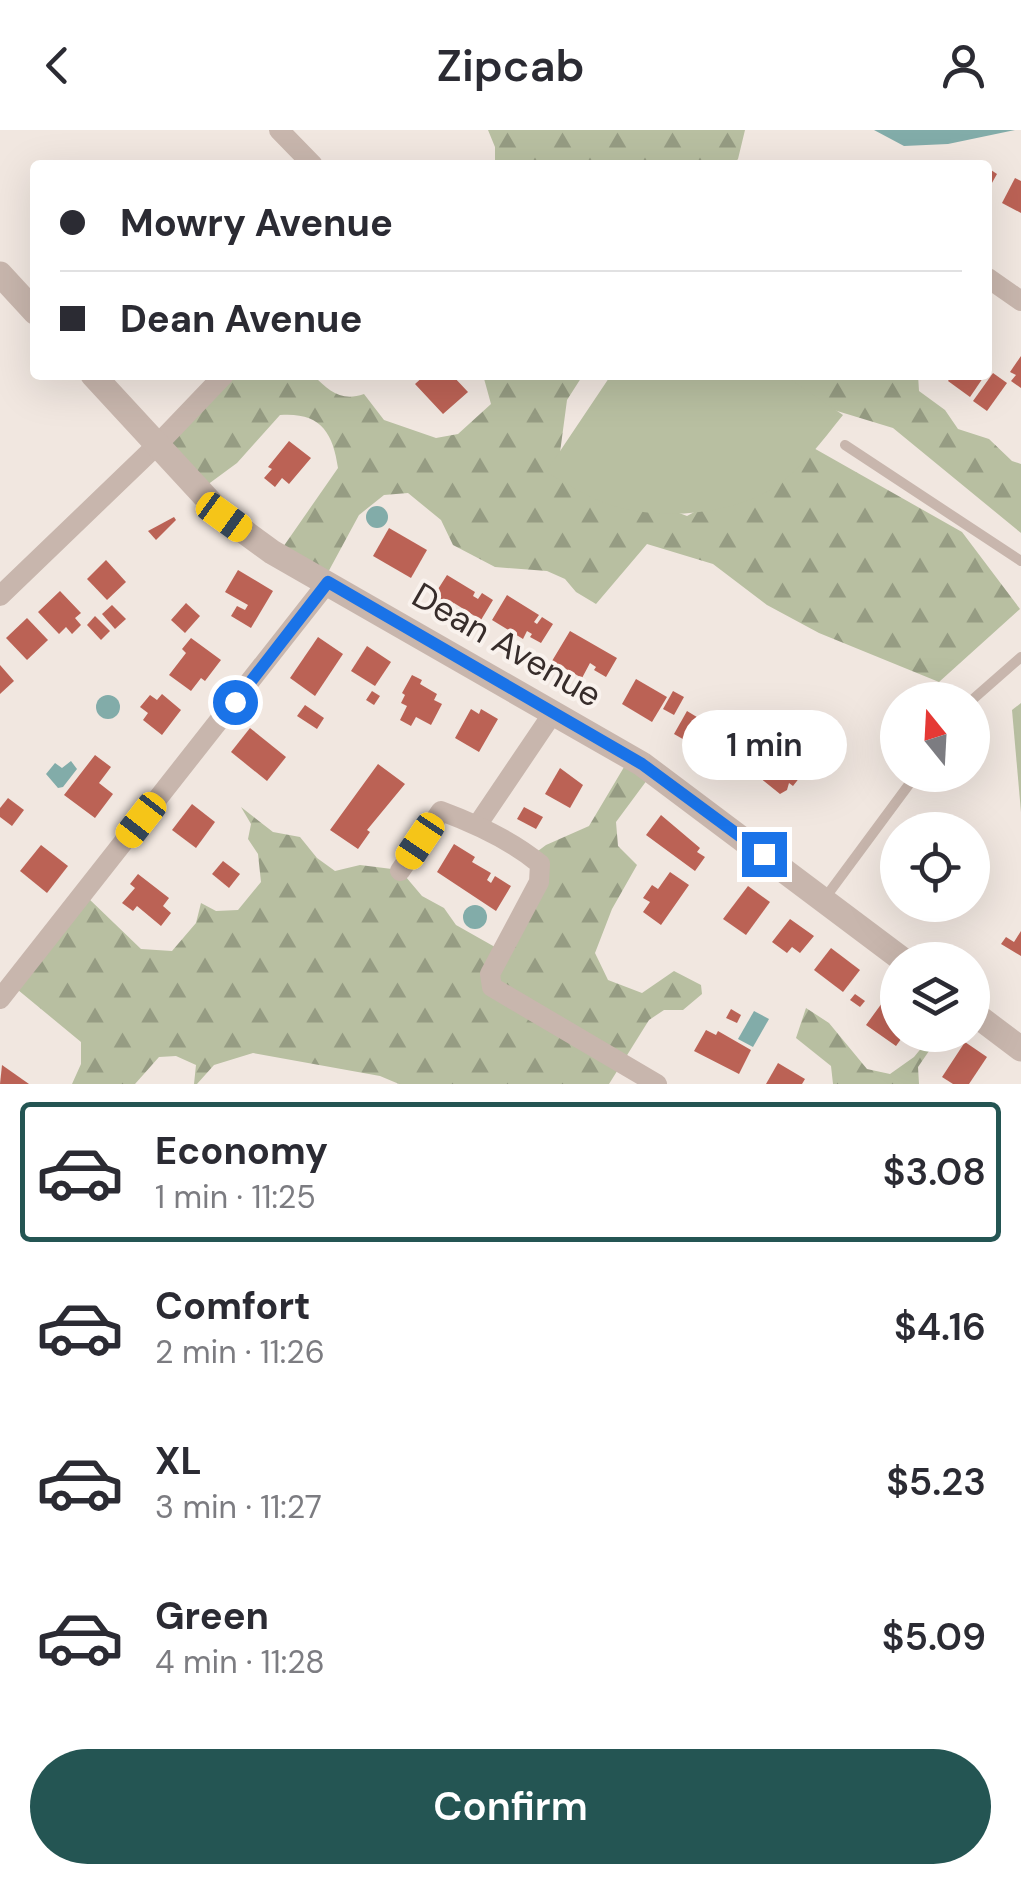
<!DOCTYPE html>
<html lang="en">
<head>
<meta charset="utf-8">
<style>
	:root { --surface:#fff; --page:#f7f7f7; --text:#2b2b33; --muted:#7c7c81; --line:#e1e1e2; --accent:#245553 }
	body { margin:0; font-family:"DM Sans",sans-serif; background:var(--page); color:var(--text); height:100vh; display:flex; flex-direction:column; font-size:38px; white-space:nowrap }
	* { box-sizing:border-box; margin:0 }
	p { font-size:32px; color:var(--muted) }
	.icon { flex:none; width:55px; height:55px; fill:none; stroke:currentColor; stroke-width:2; stroke-linecap:round; stroke-linejoin:round }
	.map { position:relative; height:954px; overflow:hidden }
	.panel { display:flex; flex-direction:column; background:var(--surface); flex:1 }
	.panel>* { flex:none }
	.hud { position:absolute; left:30px; top:30px; width:962px; height:220px; border-radius:10px; box-shadow:0 10px 40px #0002; display:grid; align-content:center; height:220px; padding:0 30px; background:var(--surface) }
	.needle { width:65px; rotate:342deg }
	.controls { position:absolute; left:880px; top:552px; display:grid; gap:20px }
	.controls a { display:grid; place-items:center; width:110px; height:110px; border-radius:50%; background:var(--surface); box-shadow:0 10px 40px #0002; font-size:50px }
	.end { position:absolute; width:45px; height:45px; margin:-22px; border:12px solid #1a73e8; background:#fff; box-shadow:0 0 0 5px #fff }
	.from { border-radius:50% }
	.bubble { position:absolute; height:70px; border-radius:35px; background:var(--surface); box-shadow:0 10px 40px #0002; font-size:32px; font-weight:600; line-height:70px; text-align:center }
	.car { position:absolute; width:30px; height:60px; margin:-30px -15px; border-radius:12px; box-shadow:0 0 8px 2px #0007; background:linear-gradient(#f5c518 24%,#345 0 40%,#f5c518 0 76%,#345 0 86%,#f5c518 0) }
	.hud b { display:flex; align-items:center; gap:35px; height:95px; font-size:38px }
	.hud b+b { border-top:2px solid var(--line) }
	.hud i { width:25px; height:25px; background:var(--text) }
	ul { padding:18px 0 0; list-style:none }
	li { display:flex; align-items:center; gap:30px; height:140px; margin:0 20px 15px; padding:0 10px; border:5px solid transparent; border-radius:10px }
	li div { flex:1 }
	li b { display:block; font-size:38px }
	li em { font-style:normal; font-weight:600 }
	li.active { border-color:var(--accent) }
	li>.icon { width:90px; height:90px; stroke-width:1.5 }
	.primary-button { display:flex; gap:20px; margin-top:auto; padding:20px 30px }
	.primary-button a { flex:1; height:115px; border-radius:60px; background:var(--accent); color:#fff; font-size:40px; font-weight:600; line-height:115px; text-align:center }
	header { display:flex; justify-content:space-between; align-items:center; height:130px; padding:0 30px; background:var(--surface); font-size:45px; font-weight:600 }
	.map>svg:first-child { display:block }
	.forest { fill:url(#forest-firs) }
	.pitch { fill:#b8bfa1 }
	.water { fill:#82aca9 }
	.building { fill:#bb6255 }
	.lines { fill:none; stroke-linecap:round; stroke-linejoin:round }
	.service { stroke:#c8b6ad; stroke-width:10 }
	.minor { stroke:#c8b6ad; stroke-width:20 }
	.tertiary { stroke:#c8b6ad; stroke-width:25 }
	.route { stroke:#1a73e8; stroke-width:12 }
	.labels { text-anchor:middle; stroke-width:8; stroke-linejoin:round; paint-order:stroke }
	.street-label { font-size:35px; fill:#372d2b; stroke:#f9f2ed }
</style>
</head>
<body>
<header><svg class="icon" aria-label="back" viewBox="0 0 24 24"><path d="M15 5l-7 7 7 7"/></svg>Zipcab<svg class="icon" aria-label="person" viewBox="0 0 24 24"><circle cx="12" cy="8" r="4"/><path d="M4 21q1-7 8-7t8 7"/></svg></header>
<div class="map">
<svg width="1021" height="954" viewBox="0 0 1021 954">
	<defs>
		<pattern id="forest-firs" width="22" height="20" patternUnits="userSpaceOnUse" patternTransform="scale(2.5)"><rect width="22" height="20" fill="#b8bfa1"/><path d="M5 1l3.5 6h-7zM16 11l3.5 6h-7z" fill="#969c83"/></pattern>
	</defs>
	<rect width="100%" height="100%" fill="#f1e7e0"/>
	<g class="forest">
		<polygon points="488,0 745,0 738,29 733,35 495,35 495,17"/>
		<path d="M231,245h82c16,16 28,27 51,19l20,26 52,18 22,-4 33,-30 -8,-29h100l-16,25 -10,75 75,20 55,21 98,-54 18,-20 159,90 58,77 -81,73 -120,-49 -52,-28 -54,-41 -66,-20 -51,60 -20,-12 -11,-13 -18,-8 -52,-4 -42,-22 -12,-25 -33,-27 -24,2 -25,20 -33,61 -45,-26 57,-82c-5,-36 -18,-56 -58,-53l-43,48 -34,25 -44,-50z"/>
		<polygon points="775,245 918,245 919,261 945,280 958,299 989,309 1012,331 1021,334 1021,403 893,298 801,270"/>
		<polygon points="1021,573 1021,682 1012,580"/>
		<polygon points="630,627 653,642 616,692 618,716 637,735 612,779 595,823 608,850 642,863 674,841 701,855 702,864 683,880 664,880 649,890 609,954 399,954 380,946 253,923 214,935 197,954 194,954 196,935 176,926 159,927 135,954 72,954 81,934 81,912 12,855 87,767 141,819 172,821 196,793 201,773 216,781 238,780 261,752 258,724 248,709 251,694 241,677 273,702 300,707 317,728 335,741 360,735 400,740 422,766 444,778 456,795 502,821 544,746 530,727 546,715 589,696"/>
		<polygon points="806,878 829,893 867,939 890,944 914,927 932,905 940,905 918,937 919,954 833,954 831,936 796,908"/>
	</g>
	<path class="pitch" d="M611,245h173l59,40c-21,26 -41,54 -70,73 -43,28 -118,33 -165,16 -22,-7 -43,-22 -62,-32z"/>
	<g class="water">
		<polygon points="874,0 1015,0 948,14 904,16"/>
		<circle cx="377" cy="387" r="11"/>
		<circle cx="108" cy="577" r="12"/>
		<polygon points="71,631 77,639 63,657 58,658 46,644 55,633 62,638"/>
		<circle cx="475" cy="787" r="12"/>
		<polygon points="754,881 769,889 753,917 738,909"/>
	</g>
	<g class="building">
		<polygon points="988,38 997,44 988,60"/>
		<polygon points="1015,48 1021,51 1021,83 1002,73"/>
		<polygon points="1021,226 1021,258 1011,251 1016,245 1010,242"/>
		<polygon points="993,243 1007,253 987,281 973,271"/>
		<polygon points="425,245 443,245 446,248 452,245 468,262 443,284 415,254"/>
		<polygon points="952,245 979,245 983,248 970,267 948,251"/>
		<polygon points="289,311 311,328 289,354 282,348 275,357 264,348 272,339 268,337"/>
		<polygon points="174,387 176,390 156,410 148,401"/>
		<polygon points="389,398 427,420 411,448 373,426"/>
		<polygon points="106,430 126,452 107,470 87,449"/>
		<polygon points="238,440 273,461 251,498 231,486 237,476 245,480 248,475 225,462"/>
		<polygon points="447,445 475,462 473,466 478,469 482,463 493,470 481,490 454,473 452,478 433,467"/>
		<polygon points="60,461 81,483 75,488 81,495 72,504 66,497 59,504 38,482"/>
		<polygon points="507,465 539,485 534,492 537,494 542,487 553,494 541,513 530,507 532,504 527,501 523,509 492,490"/>
		<polygon points="186,473 200,486 185,503 171,490"/>
		<polygon points="112,475 126,489 115,499 102,484"/>
		<polygon points="95,486 110,501 101,510 87,495"/>
		<polygon points="27,488 48,510 27,530 6,508"/>
		<polygon points="570,501 617,528 606,547 594,540 596,537 590,533 582,548 552,531"/>
		<polygon points="318,507 343,524 315,566 290,548"/>
		<polygon points="191,508 221,530 205,551 201,548 191,561 169,545 186,523 182,519"/>
		<polygon points="367,516 391,532 375,556 351,541"/>
		<polygon points="0,535 14,551 0,564"/>
		<polygon points="412,545 422,550 420,554 437,564 434,570 442,574 431,595 416,587 411,596 400,590 407,576 401,573 405,565 402,563"/>
		<polygon points="636,549 667,567 652,592 622,574"/>
		<polygon points="372,561 380,566 374,575 366,570"/>
		<polygon points="673,561 684,567 674,585 663,579"/>
		<polygon points="162,564 181,580 162,605 143,590 148,583 140,577 150,565 157,570"/>
		<polygon points="305,575 324,588 317,599 297,586"/>
		<polygon points="471,579 479,584 481,579 498,589 479,622 455,608"/>
		<polygon points="687,581 715,598 702,620 674,604"/>
		<polygon points="250,598 286,627 267,651 231,622"/>
		<polygon points="788,607 811,624 800,639 804,642 793,656 789,653 787,660 780,664 759,647 767,635 764,633"/>
		<polygon points="95,625 111,637 99,653 113,664 95,688 64,665"/>
		<polygon points="378,634 405,654 367,700 370,702 358,719 330,700"/>
		<polygon points="560,638 583,655 570,678 545,664"/>
		<polygon points="8,668 24,680 12,696 0,687 0,678"/>
		<polygon points="192,674 215,692 196,718 172,700"/>
		<polygon points="524,677 543,687 536,699 517,689"/>
		<polygon points="661,685 700,718 697,722 705,727 695,741 646,705"/>
		<polygon points="454,714 475,727 472,732 491,743 487,750 491,753 495,746 511,756 496,781 437,742"/>
		<polygon points="41,715 68,736 47,763 20,741"/>
		<polygon points="223,731 240,744 229,758 212,744"/>
		<polygon points="670,742 689,755 661,795 643,782 650,772 643,768 652,755 658,759"/>
		<polygon points="138,744 169,768 163,776 171,783 161,796 137,776 133,781 122,773 135,758 130,754"/>
		<polygon points="748,756 770,772 746,805 723,789"/>
		<polygon points="790,789 814,806 800,823 792,817 787,823 772,812"/>
		<polygon points="1021,801 1021,826 1001,814 1006,807 1014,812"/>
		<polygon points="831,818 860,840 843,862 814,840"/>
		<polygon points="855,864 865,871 860,877 850,870"/>
		<polygon points="882,873 898,884 898,905 904,905 896,916 866,895"/>
		<polygon points="731,879 741,885 737,893 726,888"/>
		<polygon points="706,900 716,905 718,901 751,920 739,944 694,921"/>
		<polygon points="965,912 987,927 969,954 953,954 942,947"/>
		<polygon points="778,933 805,949 802,954 766,954"/>
		<polygon points="2,935 29,954 0,954"/>
	</g>
	<g class="lines">
		<g class="service">
			<polyline points="845,315 1021,431"/>
			<polyline points="972,570 1021,527"/>
			<polyline points="825,768 916,645"/>
		</g>
		<g class="minor">
			<polyline points="279,0 313,35"/>
			<polyline points="988,148 1021,171"/>
			<polyline points="0,466 158,314 224,245"/>
			<polyline points="478,694 553,583"/>
			<path d="M400,741l41,-60c35,13 70,29 99,53l-1,18 -49,92 2,13 165,97"/>
			<polyline points="0,869 328,452"/>
		</g>
		<g class="tertiary">
			<polyline points="0,144 35,182"/>
			<polyline points="93,245 224,387 272,422 642,634 903,830"/>
			<polyline points="972,882 1021,919"/>
		</g>
	</g>
	<g class="lines">
		<polyline class="route" points="235,572 328,452 642,634 764,724"/>
	</g>
	<g class="labels">
		<g class="street-label">
			<text transform="translate(507 515) rotate(30)" y="12">Dean Avenue</text>
		</g>
	</g>
</svg>
<div class="controls">
<a><svg class="needle" viewBox="-14 -14 28 28"><path d="M0-13l5 13h-10z" fill="#e53935"/><path d="M0 13l5-13h-10z" fill="#7c7c81"/></svg></a>
<a><svg class="icon" aria-label="locate" viewBox="0 0 24 24"><circle cx="12" cy="12" r="6"/><path d="M12 2v4M12 18v4M2 12h4M18 12h4"/></svg></a>
<a><svg class="icon" aria-label="layers" viewBox="0 0 24 24"><path d="M12 4l9 5-9 5-9-5zM3 14l9 5 9-5"/></svg></a>
</div>
<i class="end from" style="left:235px;top:572px"></i>
<i class="end" style="left:764px;top:724px"></i>
<div class="bubble" style="left:682px;top:580px;width:165px">1 min</div>
<i class="car" style="left:224px;top:387px;rotate:126deg"></i>
<i class="car" style="left:141px;top:690px;rotate:218deg"></i>
<i class="car" style="left:420px;top:711px;rotate:214deg"></i>
<div class="hud">
<b><i class="from"></i>Mowry Avenue</b>
<b><i></i>Dean Avenue</b>
</div>
</div>
<section class="panel">
<ul>
<li class="active"><svg class="icon" aria-label="car" viewBox="0 0 24 24"><path d="M5 17H2v-5l4-1 3-4h7l3 4 3 1v5h-3M9 17h6M6 11h13"/><circle cx="7" cy="17" r="2"/><circle cx="17" cy="17" r="2"/></svg><div><b>Economy</b><p>1 min · 11:25</p></div><em>$3.08</em></li>
<li><svg class="icon" aria-label="car" viewBox="0 0 24 24"><path d="M5 17H2v-5l4-1 3-4h7l3 4 3 1v5h-3M9 17h6M6 11h13"/><circle cx="7" cy="17" r="2"/><circle cx="17" cy="17" r="2"/></svg><div><b>Comfort</b><p>2 min · 11:26</p></div><em>$4.16</em></li>
<li><svg class="icon" aria-label="car" viewBox="0 0 24 24"><path d="M5 17H2v-5l4-1 3-4h7l3 4 3 1v5h-3M9 17h6M6 11h13"/><circle cx="7" cy="17" r="2"/><circle cx="17" cy="17" r="2"/></svg><div><b>XL</b><p>3 min · 11:27</p></div><em>$5.23</em></li>
<li><svg class="icon" aria-label="car" viewBox="0 0 24 24"><path d="M5 17H2v-5l4-1 3-4h7l3 4 3 1v5h-3M9 17h6M6 11h13"/><circle cx="7" cy="17" r="2"/><circle cx="17" cy="17" r="2"/></svg><div><b>Green</b><p>4 min · 11:28</p></div><em>$5.09</em></li>
</ul>
<div class="primary-button"><a>Confirm</a></div>
</section>
</body>
</html>
